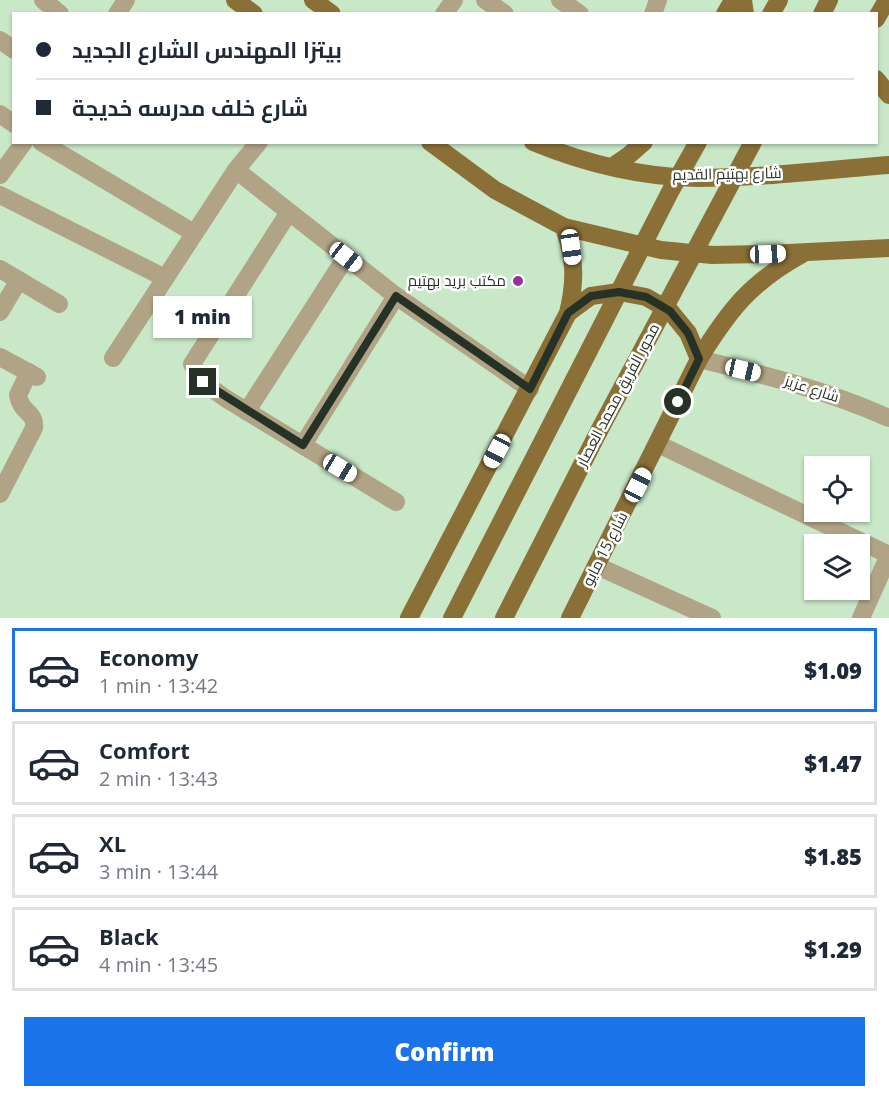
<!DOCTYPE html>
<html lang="en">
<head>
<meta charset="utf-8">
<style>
	:root { --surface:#fff; --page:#f2f2f3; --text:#1f2937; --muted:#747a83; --line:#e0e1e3; --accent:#1a73e8 }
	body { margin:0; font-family:"Open Sans",Cairo,sans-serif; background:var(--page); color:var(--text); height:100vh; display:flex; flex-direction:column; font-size:22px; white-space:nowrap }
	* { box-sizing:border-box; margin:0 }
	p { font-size:20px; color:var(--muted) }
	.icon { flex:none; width:33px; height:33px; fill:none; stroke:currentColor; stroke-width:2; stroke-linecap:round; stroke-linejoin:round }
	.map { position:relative; height:618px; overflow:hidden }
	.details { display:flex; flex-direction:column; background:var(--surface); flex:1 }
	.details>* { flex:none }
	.banner { position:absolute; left:12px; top:12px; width:866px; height:132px; border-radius:0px; box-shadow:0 2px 4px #0004; display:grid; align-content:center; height:132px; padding:0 24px; background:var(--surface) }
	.controls { position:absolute; left:804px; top:456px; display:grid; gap:12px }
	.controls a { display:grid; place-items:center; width:66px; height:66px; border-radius:0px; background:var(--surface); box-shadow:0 2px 4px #0004; font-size:30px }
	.end { position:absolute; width:27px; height:27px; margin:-14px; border:8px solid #263226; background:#fff; box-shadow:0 0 0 3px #fff }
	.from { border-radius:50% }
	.bubble { position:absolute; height:42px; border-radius:0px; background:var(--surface); box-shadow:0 2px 4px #0004; font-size:20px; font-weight:800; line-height:42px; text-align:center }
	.car { position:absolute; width:18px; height:36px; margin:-18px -9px; border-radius:8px; box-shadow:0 0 4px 2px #0007; background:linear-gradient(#fff 24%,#345 0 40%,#fff 0 76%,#345 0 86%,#fff 0) }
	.banner b { display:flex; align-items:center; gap:21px; height:57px; font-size:22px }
	.banner b+b { border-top:2px solid var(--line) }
	.banner i { width:15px; height:15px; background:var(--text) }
	ul { padding:10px 0 0; list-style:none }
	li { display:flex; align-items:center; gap:18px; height:84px; margin:0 12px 9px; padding:0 12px; border:3px solid var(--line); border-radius:0px }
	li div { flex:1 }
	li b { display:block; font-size:22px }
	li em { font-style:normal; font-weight:800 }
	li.selected { border-color:var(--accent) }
	li>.icon { width:54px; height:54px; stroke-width:1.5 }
	.primary-button { display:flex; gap:12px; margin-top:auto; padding:12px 24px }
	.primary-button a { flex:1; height:69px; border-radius:0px; background:var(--accent); color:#fff; font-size:24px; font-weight:800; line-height:69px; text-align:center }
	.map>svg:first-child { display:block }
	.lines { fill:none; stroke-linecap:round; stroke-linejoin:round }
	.minor { stroke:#b1a386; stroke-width:18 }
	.major { stroke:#8a7037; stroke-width:18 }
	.major-bridge { stroke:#8a7037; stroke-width:18 }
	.route { stroke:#263226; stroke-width:8 }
	.poi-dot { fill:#94339b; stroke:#fff; stroke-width:2 }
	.labels { text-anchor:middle; stroke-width:5; stroke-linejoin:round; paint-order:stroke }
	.street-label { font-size:15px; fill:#263226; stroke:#fff }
	.poi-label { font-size:15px; fill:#263226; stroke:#fff; text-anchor:end }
</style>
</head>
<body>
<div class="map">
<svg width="889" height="618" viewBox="0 0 889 618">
	<rect width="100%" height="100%" fill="#c8e8c8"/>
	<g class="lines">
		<g class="minor">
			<polyline points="43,0 60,14"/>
			<polyline points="485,0 505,14"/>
			<polyline points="560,0 580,14"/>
			<polyline points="117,14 126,0"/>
			<polyline points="444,14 454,0"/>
			<polyline points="653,14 658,0"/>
			<polyline points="0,40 14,50"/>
			<polyline points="0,114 14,124"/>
			<polyline points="41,142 194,233"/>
			<polyline points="236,170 396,296 530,389"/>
			<polyline points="0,175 24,142"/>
			<polyline points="0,195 165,278"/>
			<polyline points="289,212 192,364 203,382 225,398 396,502"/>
			<polyline points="0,269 59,304"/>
			<polyline points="0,312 19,280"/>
			<polyline points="0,357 37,377"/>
			<polyline points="113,358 236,170 259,142"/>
			<path d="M699,359c66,16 127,31 190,59"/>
			<polyline points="247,411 346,257"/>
			<polyline points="658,444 889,555"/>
			<polyline points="303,445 396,296"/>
			<path d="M0,494l34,-66c2,-17 -13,-14 -16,-33l11,-23"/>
			<polyline points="597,566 712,618"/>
			<polyline points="861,618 889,555"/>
		</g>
		<g class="major">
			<polyline points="235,0 254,14"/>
			<polyline points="313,0 332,14"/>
			<polyline points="743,0 745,14"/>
			<polyline points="725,14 733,0"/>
			<polyline points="771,14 779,0"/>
			<polyline points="822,14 829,0"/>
			<polyline points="876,19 887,0"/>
			<polyline points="876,79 889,95"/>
			<polyline points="430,142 495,190 564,227 661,250 712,255 768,254 889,248"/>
			<path d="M533,142c51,21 108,35 164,36 64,0 128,-8 192,-13"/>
			<polyline points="612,167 628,156 644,142"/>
			<polyline points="568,313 591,296 619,292 646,297 670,311 688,333 699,359"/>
			<path d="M409,618l159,-305c8,-33 7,-54 -4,-86"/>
			<polyline points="452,618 555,417"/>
			<polyline points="504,618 599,431"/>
			<path d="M570,618l129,-259c30,-49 52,-77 103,-105"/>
		</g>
		<g class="major-bridge">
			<polyline points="555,417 671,190 698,142"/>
			<polyline points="599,431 753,142"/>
		</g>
	</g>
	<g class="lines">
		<polyline class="route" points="203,382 303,445 396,296 530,389 568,313 591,296 619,292 646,297 670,311 688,333 699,359 678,402"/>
	</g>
	<circle class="poi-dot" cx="518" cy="281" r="6"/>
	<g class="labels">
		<g class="street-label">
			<text transform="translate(727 174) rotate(-1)" y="5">شارع بهتيم القديم</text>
			<text transform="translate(812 389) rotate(18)" y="5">شارع عزيز</text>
			<text transform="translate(618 395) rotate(-62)" y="5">محور الفريق محمد العصار</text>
			<text transform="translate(605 549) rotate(-63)" y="5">شارع 15 مايو</text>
		</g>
		<g class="poi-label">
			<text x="506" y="286">مكتب بريد بهتيم</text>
		</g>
	</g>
</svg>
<div class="controls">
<a><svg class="icon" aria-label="locate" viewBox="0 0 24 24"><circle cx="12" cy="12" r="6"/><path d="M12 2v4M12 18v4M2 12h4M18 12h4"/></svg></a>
<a><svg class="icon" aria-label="layers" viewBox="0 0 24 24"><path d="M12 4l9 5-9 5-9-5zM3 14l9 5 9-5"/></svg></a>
</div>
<i class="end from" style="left:678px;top:402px"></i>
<i class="end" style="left:203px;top:382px"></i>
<div class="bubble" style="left:153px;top:296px;width:99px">1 min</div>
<i class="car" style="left:571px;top:247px;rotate:172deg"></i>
<i class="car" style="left:768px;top:254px;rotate:88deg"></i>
<i class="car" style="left:346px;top:257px;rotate:128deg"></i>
<i class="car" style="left:743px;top:370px;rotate:103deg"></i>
<i class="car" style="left:497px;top:451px;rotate:208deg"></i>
<i class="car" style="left:340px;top:468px;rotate:121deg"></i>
<i class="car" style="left:638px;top:485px;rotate:27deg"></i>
<div class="banner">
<b><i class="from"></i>بيتزا المهندس الشارع الجديد</b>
<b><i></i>شارع خلف مدرسه خديجة</b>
</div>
</div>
<section class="details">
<ul>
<li class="selected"><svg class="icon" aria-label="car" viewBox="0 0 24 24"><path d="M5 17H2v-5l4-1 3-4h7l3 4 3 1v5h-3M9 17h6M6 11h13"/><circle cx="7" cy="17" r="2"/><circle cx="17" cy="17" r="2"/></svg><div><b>Economy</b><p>1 min · 13:42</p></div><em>$1.09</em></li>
<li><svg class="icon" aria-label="car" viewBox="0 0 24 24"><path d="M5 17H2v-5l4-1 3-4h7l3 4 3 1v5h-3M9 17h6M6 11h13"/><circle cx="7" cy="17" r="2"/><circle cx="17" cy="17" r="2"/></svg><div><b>Comfort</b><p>2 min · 13:43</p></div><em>$1.47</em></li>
<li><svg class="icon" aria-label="car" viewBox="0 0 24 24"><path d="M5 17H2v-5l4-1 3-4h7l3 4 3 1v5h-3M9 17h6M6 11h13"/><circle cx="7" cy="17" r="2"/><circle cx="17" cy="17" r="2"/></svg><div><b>XL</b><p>3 min · 13:44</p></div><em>$1.85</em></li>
<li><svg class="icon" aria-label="car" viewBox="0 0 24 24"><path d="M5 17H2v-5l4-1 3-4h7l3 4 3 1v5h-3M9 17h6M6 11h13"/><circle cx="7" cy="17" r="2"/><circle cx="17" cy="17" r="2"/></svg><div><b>Black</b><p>4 min · 13:45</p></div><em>$1.29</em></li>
</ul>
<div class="primary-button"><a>Confirm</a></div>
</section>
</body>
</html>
